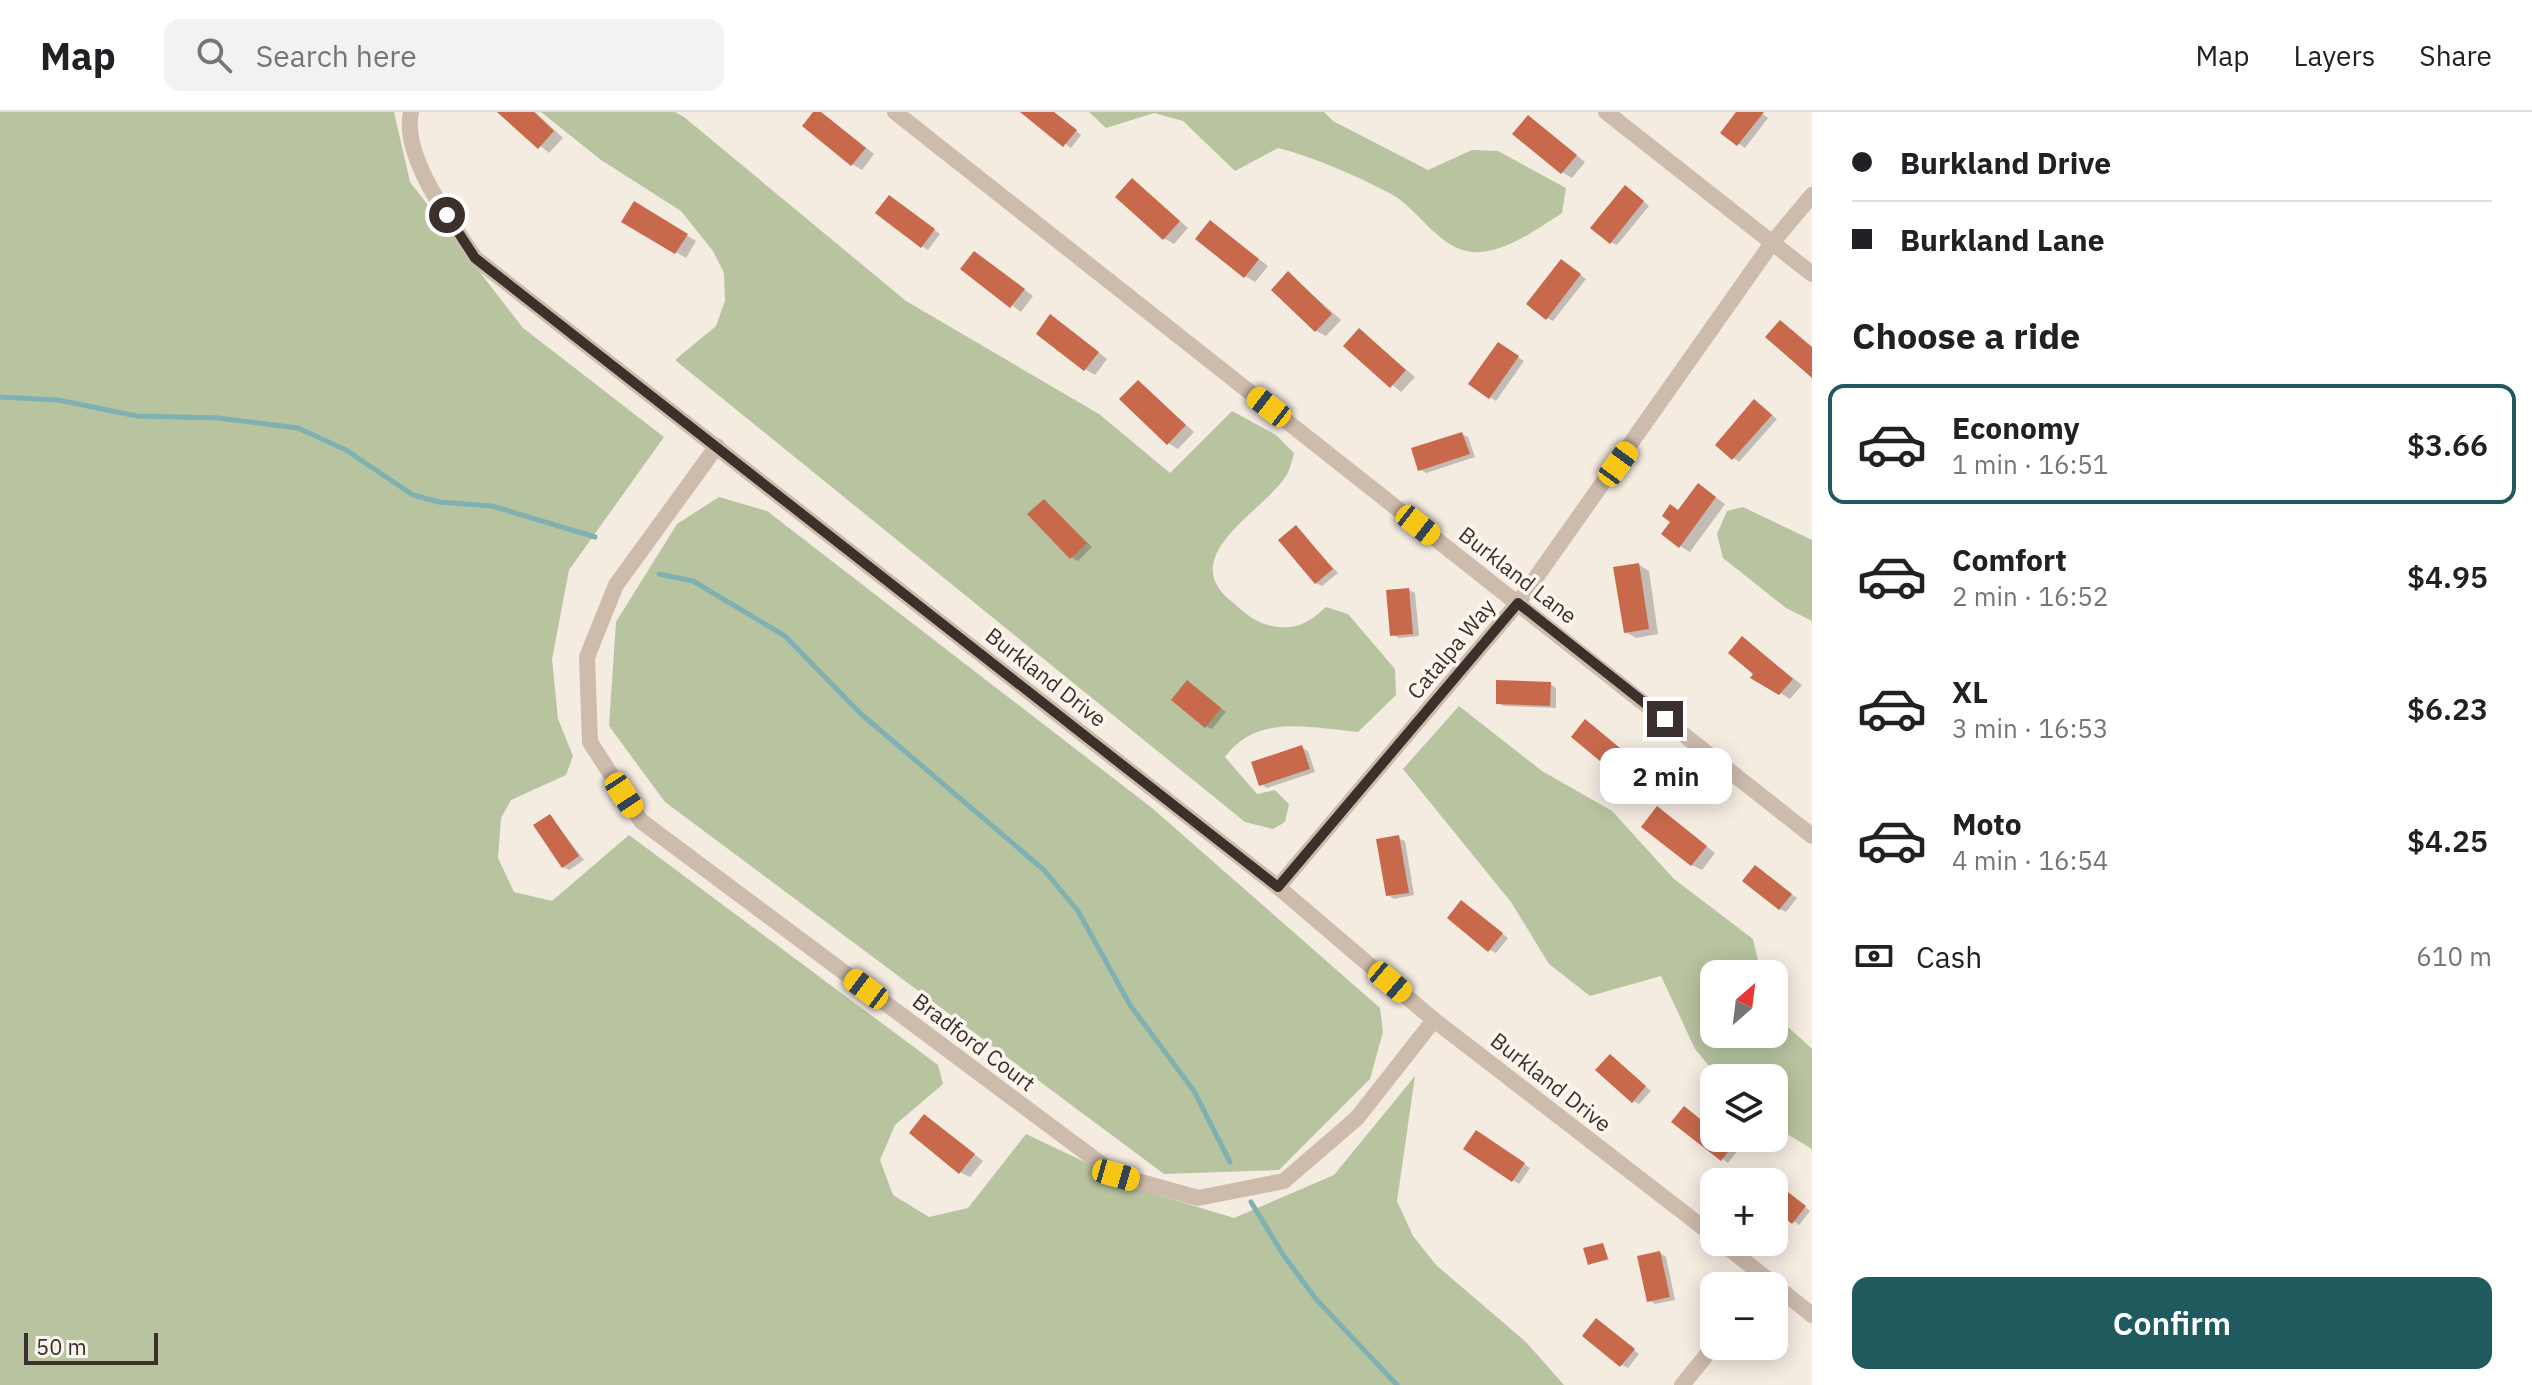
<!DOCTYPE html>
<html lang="en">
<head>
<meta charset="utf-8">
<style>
	:root { --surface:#fff; --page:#f2f2f2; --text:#202124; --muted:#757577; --line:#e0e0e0; --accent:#1f5a5e }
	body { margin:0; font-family:"IBM Plex Sans",sans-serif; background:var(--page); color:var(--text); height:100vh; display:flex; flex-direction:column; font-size:30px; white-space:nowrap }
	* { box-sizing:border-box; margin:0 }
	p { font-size:26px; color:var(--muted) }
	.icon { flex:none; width:44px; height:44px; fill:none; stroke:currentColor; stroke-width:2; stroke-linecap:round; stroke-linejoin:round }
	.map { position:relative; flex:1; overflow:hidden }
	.panel { display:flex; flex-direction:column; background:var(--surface); width:720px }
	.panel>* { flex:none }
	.banner { display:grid; align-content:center; height:176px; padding:0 40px; background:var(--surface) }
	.needle { width:52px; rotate:28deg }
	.fabs { position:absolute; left:1700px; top:848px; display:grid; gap:16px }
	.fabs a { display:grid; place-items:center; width:88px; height:88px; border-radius:16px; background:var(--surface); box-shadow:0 4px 20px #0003; font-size:40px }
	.scale { position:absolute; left:24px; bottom:20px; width:134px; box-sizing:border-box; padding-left:8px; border:4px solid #3b302b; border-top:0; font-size:22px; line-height:28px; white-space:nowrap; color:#3b302b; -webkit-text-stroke:6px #fbf5ee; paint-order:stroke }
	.end { position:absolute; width:36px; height:36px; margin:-18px; border:10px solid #3b302b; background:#fff; box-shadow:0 0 0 4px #fff }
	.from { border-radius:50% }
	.bubble { position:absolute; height:56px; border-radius:16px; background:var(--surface); box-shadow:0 4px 20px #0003; font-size:26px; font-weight:600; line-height:56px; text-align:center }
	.car { position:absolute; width:24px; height:48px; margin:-24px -12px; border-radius:10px; box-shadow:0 0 6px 2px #0007; background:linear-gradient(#f5c518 24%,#345 0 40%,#f5c518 0 76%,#345 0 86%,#f5c518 0) }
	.banner b { display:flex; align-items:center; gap:28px; height:76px; font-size:30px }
	.banner b+b { border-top:2px solid var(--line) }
	.banner i { width:20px; height:20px; background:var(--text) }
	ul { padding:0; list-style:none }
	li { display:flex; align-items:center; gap:24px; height:120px; margin:0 16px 12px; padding:0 24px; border:4px solid transparent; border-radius:16px }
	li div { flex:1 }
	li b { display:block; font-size:30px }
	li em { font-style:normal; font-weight:600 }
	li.selected { border-color:var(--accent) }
	li>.icon { width:72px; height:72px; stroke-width:1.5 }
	h2 { padding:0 40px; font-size:36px; line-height:96px }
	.pay { display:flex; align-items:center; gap:20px; height:88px; padding:0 40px; font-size:30px }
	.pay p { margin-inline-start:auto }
	.cta { display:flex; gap:16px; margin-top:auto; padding:16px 40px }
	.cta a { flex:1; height:92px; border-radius:16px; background:var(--accent); color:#fff; font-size:32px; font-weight:600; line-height:92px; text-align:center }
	header { display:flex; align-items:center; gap:48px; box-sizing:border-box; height:112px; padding:0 40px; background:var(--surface); border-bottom:2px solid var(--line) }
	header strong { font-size:38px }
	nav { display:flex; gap:44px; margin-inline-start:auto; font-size:28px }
	.search { width:560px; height:72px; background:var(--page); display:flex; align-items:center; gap:20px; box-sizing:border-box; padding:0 28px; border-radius:16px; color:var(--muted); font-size:30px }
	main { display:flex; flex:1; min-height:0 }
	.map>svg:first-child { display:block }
	.green { fill:#b8c4a0 }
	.shadow { fill:#0003 }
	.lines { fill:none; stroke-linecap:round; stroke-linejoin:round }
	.stream { stroke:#7fb0b2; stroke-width:5 }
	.building { fill:#c8694b }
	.street { stroke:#cdbbac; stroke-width:16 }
	.route { stroke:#3b302b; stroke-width:10 }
	.labels { text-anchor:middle; stroke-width:7; stroke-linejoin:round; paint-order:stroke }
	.street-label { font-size:22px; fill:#3b302b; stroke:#fbf5ee }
</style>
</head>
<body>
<header>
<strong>Map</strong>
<div class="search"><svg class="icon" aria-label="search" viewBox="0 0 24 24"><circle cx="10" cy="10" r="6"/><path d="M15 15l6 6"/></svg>Search here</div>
<nav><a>Map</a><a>Layers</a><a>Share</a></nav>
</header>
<main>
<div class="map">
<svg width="1812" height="1273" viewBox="0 0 1812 1273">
	<rect width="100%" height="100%" fill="#f4ebe1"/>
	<g class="green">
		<polygon points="0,0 394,0 410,70 523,216 664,325 569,458 552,547 558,607 573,644 566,663 511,688 501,706 498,746 514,780 552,789 629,723 938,953 943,972 895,1013 880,1048 893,1083 929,1105 968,1096 1026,1022 1148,1080 1234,1106 1334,1063 1415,964 1397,1089 1413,1124 1436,1153 1526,1230 1564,1273 0,1273"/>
		<path d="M541,0h134l9,5 222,184 193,113 71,59 62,-62 44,24 18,18c-2,7 -4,17 -8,23 -22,35 -111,80 -55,125 13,11 24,22 41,25 23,5 38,-4 54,-19l22,7 47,55 1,26 -38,37c-47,-4 -101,-19 -133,25l32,37 18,-4 14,14 -4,18 -12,7 -28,-7 -570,-462 41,-34 9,-25 -1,-28 -11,-22 -32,-40 -80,-51z"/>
		<path d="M1089,0h235l9,9 95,49 44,-20 26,1 68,37 -4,25c-23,15 -60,42 -89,39 -33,-2 -54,-42 -80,-57 -36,-19 -76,-37 -115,-47l-43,23 -52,-50 -29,-8 -48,15z"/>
		<polygon points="719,385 767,399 1152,696 1380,896 1383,920 1370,967 1279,1058 1164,1062 665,690 609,614 616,510 677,412"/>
		<polygon points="1743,395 1812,428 1812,509 1786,496 1723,446 1717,422 1727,399"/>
		<polygon points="1459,594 1542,659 1612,699 1674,767 1753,827 1761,862 1714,862 1714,922 1774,922 1774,892 1786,913 1812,937 1812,1037 1774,1014 1774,966 1719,966 1695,937 1661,864 1590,884 1549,852 1511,790 1403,657"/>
	</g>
	<g class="shadow">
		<polygon points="500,0 535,0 563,26 549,41"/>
		<polygon points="815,0 826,4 874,42 862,58 852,52"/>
		<polygon points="1023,0 1053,0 1081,23 1071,36"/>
		<polygon points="1738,0 1760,0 1768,6 1745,36 1722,20"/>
		<polygon points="1529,6 1585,50 1572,66 1562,60"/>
		<polygon points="1132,68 1188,116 1174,132 1164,126"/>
		<polygon points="1632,79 1649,94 1617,133 1611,130"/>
		<polygon points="896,89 940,122 928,138 922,134"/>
		<polygon points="635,92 696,129 686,146 624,109"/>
		<polygon points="1210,110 1268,154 1255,170 1245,164"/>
		<polygon points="975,141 1033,184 1021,200 963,157"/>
		<polygon points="1568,153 1586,167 1553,209 1547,206"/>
		<polygon points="1289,162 1341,208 1326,224 1316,219"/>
		<polygon points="1061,211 1107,247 1095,263 1085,257"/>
		<polygon points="1359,218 1415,265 1401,280 1345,233"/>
		<polygon points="1504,236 1524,249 1496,289 1490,285"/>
		<polygon points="1138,270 1194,320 1178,337 1168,331"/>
		<polygon points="1761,293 1777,307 1739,350 1717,333"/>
		<polygon points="1462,322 1468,325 1475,345 1426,361 1420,357"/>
		<polygon points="1708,380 1725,392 1690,440 1680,434 1680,400"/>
		<polygon points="1044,389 1092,435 1078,449 1071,445"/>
		<polygon points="1296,416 1338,461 1322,474 1316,471"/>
		<polygon points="1639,453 1649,459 1658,522 1636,526 1626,520"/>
		<polygon points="1409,478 1415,481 1419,524 1399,526 1392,522"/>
		<polygon points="1743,527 1802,573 1790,587 1753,565 1756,562"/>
		<polygon points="1550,572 1556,576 1556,596 1504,594 1498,591"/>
		<polygon points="1193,574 1226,600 1212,617 1206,614"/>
		<polygon points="1592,613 1632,646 1620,661 1574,624"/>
		<polygon points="1301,635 1308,639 1315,660 1267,676 1261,672"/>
		<polygon points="1667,703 1715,741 1702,758 1692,753"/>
		<polygon points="550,704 584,748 569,758 563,755"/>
		<polygon points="1398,726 1405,729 1414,783 1394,787 1388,783"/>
		<polygon points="1761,759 1797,786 1786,800 1780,797"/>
		<polygon points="1468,794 1508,826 1496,841 1490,838"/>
		<polygon points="1610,944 1651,979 1639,992 1633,989"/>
		<polygon points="925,1004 983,1049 970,1065 960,1060"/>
		<polygon points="1674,1010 1714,1019 1714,1026 1723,1026 1738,1038 1728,1051"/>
		<polygon points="1483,1024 1530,1056 1519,1072 1513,1068"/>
		<polygon points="1763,1062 1769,1066 1810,1099 1799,1113 1774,1095 1774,1070 1757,1070"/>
		<polygon points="1603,1133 1609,1148 1590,1151"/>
		<polygon points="1660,1141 1666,1145 1675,1188 1655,1192 1649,1188"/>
		<polygon points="1603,1213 1639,1242 1628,1256 1622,1253"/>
	</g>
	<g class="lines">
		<g class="stream">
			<polyline points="0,285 58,288 137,304 218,306 298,316 346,338 413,383 439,390 492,394 595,425"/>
			<polyline points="659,462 693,469 785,524 860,601 1044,758 1078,799 1130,893 1194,979 1230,1050"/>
			<polyline points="1251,1090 1284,1144 1316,1187 1397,1273"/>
		</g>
	</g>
	<g class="building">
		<polygon points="497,0 534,0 554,19 538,37"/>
		<polygon points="813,0 821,0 866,36 851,54 802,14"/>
		<polygon points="1020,0 1054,0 1077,18 1063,35"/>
		<polygon points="1736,0 1764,0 1737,34 1720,21"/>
		<polygon points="1528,3 1577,43 1561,62 1512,22"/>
		<polygon points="1132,66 1180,109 1163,128 1115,85"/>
		<polygon points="1625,73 1644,89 1610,132 1590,116"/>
		<polygon points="889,83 935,117 921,136 875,101"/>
		<polygon points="634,89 688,122 675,142 621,110"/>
		<polygon points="1210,108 1259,147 1244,166 1195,127"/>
		<polygon points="974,139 1025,177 1010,196 960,157"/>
		<polygon points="1561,147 1581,162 1546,208 1526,192"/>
		<polygon points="1288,159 1332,202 1315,220 1271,178"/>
		<polygon points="1050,202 1099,240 1084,259 1036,222"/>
		<polygon points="1780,208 1812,235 1812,266 1765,225"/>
		<polygon points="1359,216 1406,258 1390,276 1343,234"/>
		<polygon points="1498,230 1519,244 1489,287 1468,272"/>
		<polygon points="1138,268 1186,313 1167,333 1119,287"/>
		<polygon points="1754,287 1772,303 1732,348 1715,333"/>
		<polygon points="1462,320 1470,342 1418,359 1411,336"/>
		<polygon points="1698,371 1716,385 1679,436 1661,422 1670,410 1662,404 1670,392 1678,398"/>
		<polygon points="1044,387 1087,431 1070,447 1027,402"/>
		<polygon points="1296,413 1333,457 1315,472 1278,428"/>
		<polygon points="1639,451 1649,517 1624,521 1613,455"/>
		<polygon points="1409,476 1413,522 1390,524 1386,478"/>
		<polygon points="1742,524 1793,567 1779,583 1750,566 1753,562 1728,541"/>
		<polygon points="1187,568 1221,596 1205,616 1171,588"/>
		<polygon points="1496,568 1551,570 1550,594 1496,592"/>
		<polygon points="1585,607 1627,642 1612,659 1571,625"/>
		<polygon points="1302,633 1310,657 1259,674 1251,650"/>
		<polygon points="1657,694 1707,734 1691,754 1641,715"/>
		<polygon points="550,702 579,744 562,756 533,713"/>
		<polygon points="1399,723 1409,781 1386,784 1376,727"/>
		<polygon points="1755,753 1792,782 1779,798 1742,769"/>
		<polygon points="1461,788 1503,821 1488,840 1447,806"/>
		<polygon points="1610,942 1646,974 1632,991 1595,958"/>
		<polygon points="1684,994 1714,1018 1714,1026 1724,1026 1733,1033 1721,1049 1671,1010"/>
		<polygon points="924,1002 975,1042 959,1062 909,1021"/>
		<polygon points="1476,1018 1525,1051 1512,1070 1463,1037"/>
		<polygon points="1774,1069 1806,1094 1792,1112 1774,1097"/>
		<polygon points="1603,1131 1608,1147 1588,1153 1583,1136"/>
		<polygon points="1660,1139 1670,1185 1647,1190 1637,1144"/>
		<polygon points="1596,1206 1635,1237 1620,1255 1582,1224"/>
	</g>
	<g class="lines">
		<g class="street">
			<path d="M411,0c-10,44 41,111 64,146l803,629 156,133 280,216"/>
			<polyline points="895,0 1812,724"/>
			<polyline points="1606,0 1812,162"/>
			<polyline points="717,334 616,473 587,545 590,630 641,709 1116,1063 1198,1086 1284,1069 1357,1006 1434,908"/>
			<polyline points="1278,775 1518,491 1772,131 1812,83"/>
			<polyline points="1721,1130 1812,1203"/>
			<polyline points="1682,1273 1714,1234"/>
		</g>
	</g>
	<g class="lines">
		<polyline class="route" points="447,103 475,146 1278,775 1518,491 1665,607"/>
	</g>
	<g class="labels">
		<g class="street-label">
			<text transform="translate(1518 463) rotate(38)" y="8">Burkland Lane</text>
			<text transform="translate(1451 537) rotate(-50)" y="8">Catalpa Way</text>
			<text transform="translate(1046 565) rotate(38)" y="8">Burkland Drive</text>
			<text transform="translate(974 930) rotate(37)" y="8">Bradford Court</text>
			<text transform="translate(1551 970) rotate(38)" y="8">Burkland Drive</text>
		</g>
	</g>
</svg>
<div class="fabs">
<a><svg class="needle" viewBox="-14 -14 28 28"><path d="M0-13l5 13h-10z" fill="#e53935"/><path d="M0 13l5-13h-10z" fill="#757577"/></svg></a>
<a><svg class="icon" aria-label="layers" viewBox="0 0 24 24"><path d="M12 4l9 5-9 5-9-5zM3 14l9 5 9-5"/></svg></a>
<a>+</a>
<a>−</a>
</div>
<div class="scale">50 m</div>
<i class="end from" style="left:447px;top:103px"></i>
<i class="end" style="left:1665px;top:607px"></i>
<div class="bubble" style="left:1600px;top:636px;width:132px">2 min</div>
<i class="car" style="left:1269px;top:295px;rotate:308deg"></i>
<i class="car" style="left:1618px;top:352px;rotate:36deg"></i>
<i class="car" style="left:1418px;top:413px;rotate:128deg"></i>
<i class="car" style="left:624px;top:683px;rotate:147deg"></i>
<i class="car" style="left:1390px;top:870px;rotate:130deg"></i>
<i class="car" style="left:866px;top:877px;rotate:307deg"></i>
<i class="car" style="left:1116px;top:1063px;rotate:106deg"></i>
</div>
<section class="panel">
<div class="banner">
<b><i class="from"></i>Burkland Drive</b>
<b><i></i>Burkland Lane</b>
</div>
<h2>Choose a ride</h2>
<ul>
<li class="selected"><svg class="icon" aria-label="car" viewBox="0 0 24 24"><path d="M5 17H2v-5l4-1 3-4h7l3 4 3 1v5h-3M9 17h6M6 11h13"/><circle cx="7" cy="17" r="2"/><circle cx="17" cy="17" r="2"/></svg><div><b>Economy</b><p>1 min · 16:51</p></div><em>$3.66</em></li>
<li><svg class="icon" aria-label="car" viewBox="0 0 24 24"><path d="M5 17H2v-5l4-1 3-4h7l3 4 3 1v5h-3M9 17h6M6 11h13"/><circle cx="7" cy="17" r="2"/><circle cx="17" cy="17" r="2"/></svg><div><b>Comfort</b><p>2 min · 16:52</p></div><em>$4.95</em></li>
<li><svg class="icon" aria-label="car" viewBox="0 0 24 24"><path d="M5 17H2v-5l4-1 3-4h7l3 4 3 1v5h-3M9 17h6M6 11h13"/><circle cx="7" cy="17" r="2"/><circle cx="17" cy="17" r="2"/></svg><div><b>XL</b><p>3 min · 16:53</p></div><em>$6.23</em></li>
<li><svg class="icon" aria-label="car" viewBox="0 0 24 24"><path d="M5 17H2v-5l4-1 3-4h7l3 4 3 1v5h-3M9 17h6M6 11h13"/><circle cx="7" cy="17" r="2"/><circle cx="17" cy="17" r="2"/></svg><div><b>Moto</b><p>4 min · 16:54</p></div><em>$4.25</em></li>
</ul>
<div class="pay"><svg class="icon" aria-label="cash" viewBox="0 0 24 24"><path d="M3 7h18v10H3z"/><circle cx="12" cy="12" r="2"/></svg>Cash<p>610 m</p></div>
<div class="cta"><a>Confirm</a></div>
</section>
</main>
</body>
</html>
